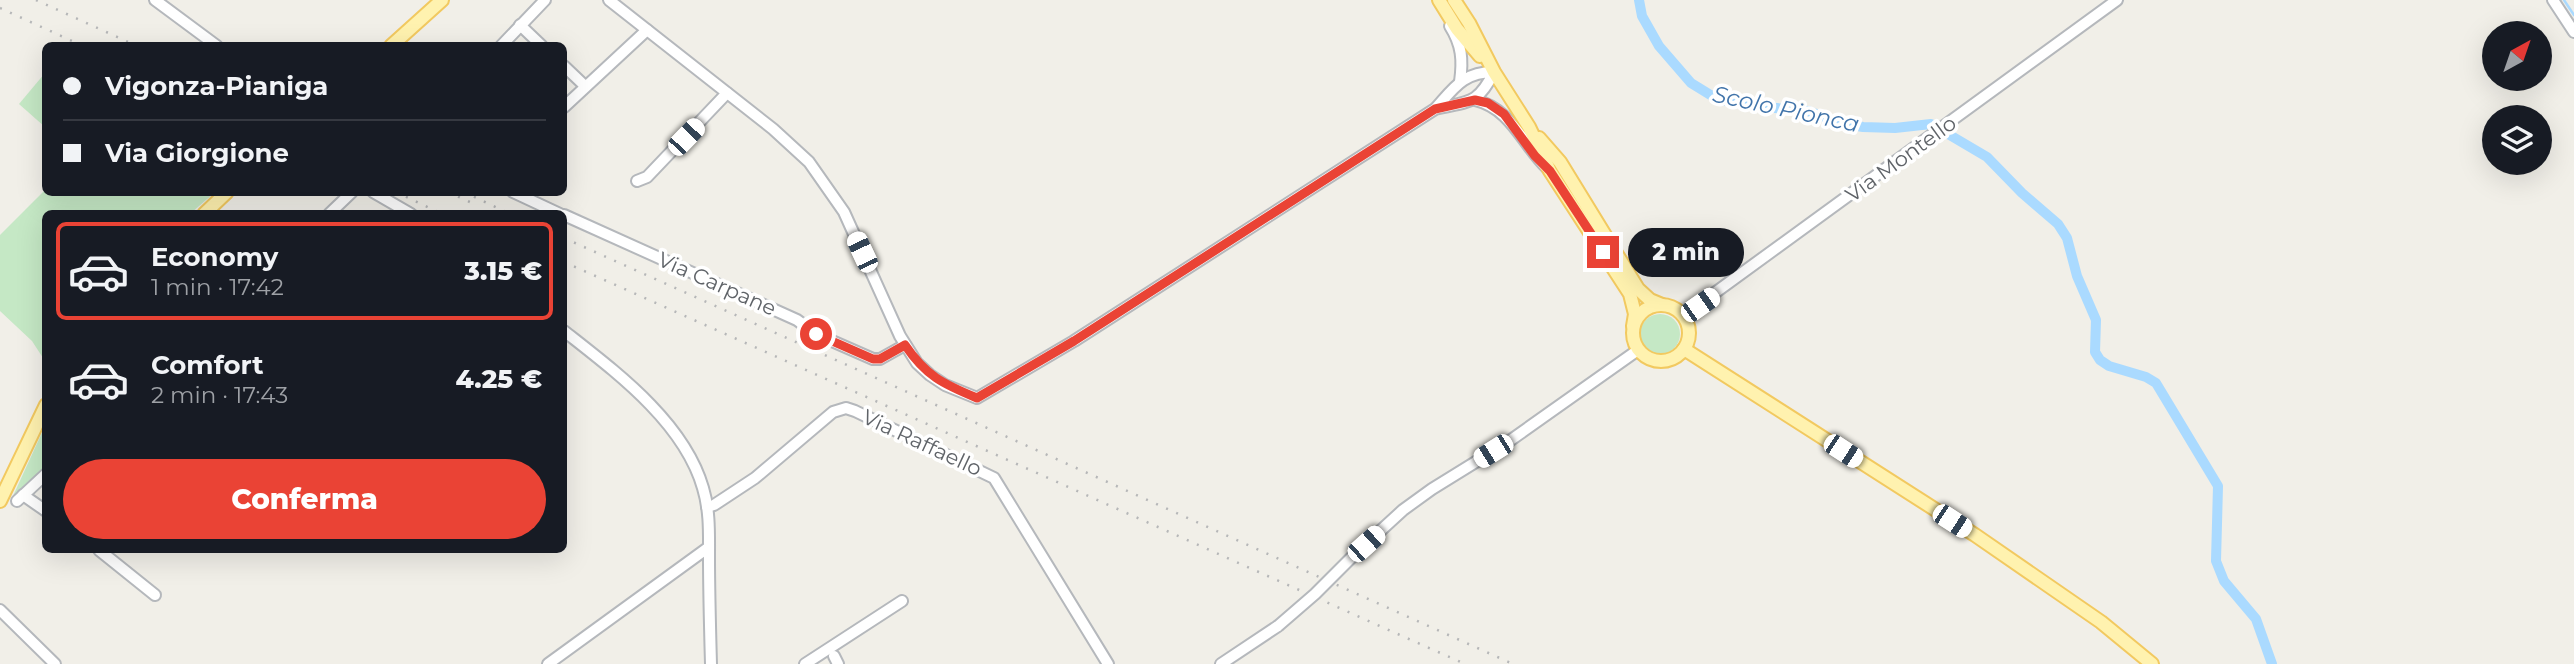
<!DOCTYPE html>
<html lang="it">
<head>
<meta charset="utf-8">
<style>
	:root { --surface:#171b24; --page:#242831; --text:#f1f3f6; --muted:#9ea1a6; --line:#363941; --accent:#ea4335 }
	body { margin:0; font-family:Montserrat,sans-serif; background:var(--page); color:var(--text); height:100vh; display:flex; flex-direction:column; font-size:26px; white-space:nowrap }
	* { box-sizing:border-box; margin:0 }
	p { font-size:23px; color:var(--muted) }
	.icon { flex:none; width:38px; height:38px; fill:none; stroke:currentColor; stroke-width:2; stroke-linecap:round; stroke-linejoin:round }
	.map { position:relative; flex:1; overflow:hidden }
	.panel { position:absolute; left:42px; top:210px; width:525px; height:343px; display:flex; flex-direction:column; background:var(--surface); border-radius:10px; box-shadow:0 7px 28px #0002 }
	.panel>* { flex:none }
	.hud { position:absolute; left:42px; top:42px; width:525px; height:154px; border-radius:10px; box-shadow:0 7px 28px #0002; display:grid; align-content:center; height:154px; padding:0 21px; background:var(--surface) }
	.needle { width:46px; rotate:40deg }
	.buttons { position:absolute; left:2482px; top:21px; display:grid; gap:14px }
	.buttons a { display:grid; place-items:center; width:70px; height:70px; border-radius:50%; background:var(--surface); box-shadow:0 7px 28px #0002; font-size:35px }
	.end { position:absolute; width:32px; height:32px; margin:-16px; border:9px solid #ea4335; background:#fff; box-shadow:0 0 0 4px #fff }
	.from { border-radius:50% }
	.bubble { position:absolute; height:49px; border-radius:24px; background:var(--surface); box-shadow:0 7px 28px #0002; font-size:23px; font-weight:800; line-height:49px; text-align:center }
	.car { position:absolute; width:21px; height:42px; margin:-21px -10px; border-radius:9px; box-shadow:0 0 5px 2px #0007; background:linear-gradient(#fff 24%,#345 0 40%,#fff 0 76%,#345 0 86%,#fff 0) }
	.hud b { display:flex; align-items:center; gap:24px; height:66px; font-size:26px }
	.hud b+b { border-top:2px solid var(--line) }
	.hud i { width:18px; height:18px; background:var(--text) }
	ul { padding:12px 0 0; list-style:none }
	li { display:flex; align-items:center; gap:21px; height:98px; margin:0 14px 10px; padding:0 7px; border:4px solid transparent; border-radius:10px }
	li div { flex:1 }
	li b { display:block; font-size:26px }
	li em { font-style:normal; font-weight:800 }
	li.selected { border-color:var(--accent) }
	li>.icon { width:63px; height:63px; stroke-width:1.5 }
	.action { display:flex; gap:14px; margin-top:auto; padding:14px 21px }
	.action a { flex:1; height:80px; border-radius:42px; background:var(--accent); color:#fff; font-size:28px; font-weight:800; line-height:80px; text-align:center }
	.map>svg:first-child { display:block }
	.green { fill:#c5e8c5 }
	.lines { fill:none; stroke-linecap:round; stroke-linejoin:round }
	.stream { stroke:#aadaff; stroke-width:2.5 }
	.canal { stroke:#aadaff; stroke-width:10 }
	.minor-casing { stroke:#b5b8bc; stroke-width:14 }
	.major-casing { stroke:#f2c960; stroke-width:16 }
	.minor { stroke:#fff; stroke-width:10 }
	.major { stroke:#fff2af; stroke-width:12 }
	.rail { stroke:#b6b7b8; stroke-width:2.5; stroke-dasharray:2 9; stroke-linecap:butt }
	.minor-bridge-casing { stroke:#b5b8bc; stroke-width:14; stroke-linecap:butt }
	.minor-bridge { stroke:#fff; stroke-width:10 }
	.route { stroke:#ea4335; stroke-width:9 }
	.labels { text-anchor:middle; stroke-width:7; stroke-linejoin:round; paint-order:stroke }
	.street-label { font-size:21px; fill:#5f6368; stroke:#fff }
	.water-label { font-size:23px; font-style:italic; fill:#4174aa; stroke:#fff }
</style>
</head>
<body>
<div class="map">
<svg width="2574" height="664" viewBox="0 0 2574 664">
	<rect width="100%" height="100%" fill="#f1efe8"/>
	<g class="green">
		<polygon points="45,73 45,127 19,104"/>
		<polygon points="45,190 46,192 214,193 191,213 46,214 45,361 32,341 0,311 0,235"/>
		<circle cx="1660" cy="334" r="20"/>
		<polygon points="45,426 45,469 19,494 13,496"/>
	</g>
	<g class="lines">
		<polyline class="stream" points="2564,0 2574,15"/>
		<polyline class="canal" points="1639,0 1642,16 1659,46 1691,83 1717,99 1755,106 1808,111 1841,123 1863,127 1895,128 1931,124 1987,157 2022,193 2058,224 2067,238 2077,276 2096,320 2095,352 2100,360 2109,366 2146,377 2156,383 2218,486 2216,561 2224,581 2256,619 2272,664"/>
		<g class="minor-casing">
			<g id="minor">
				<polyline points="155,0 217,46"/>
				<path d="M609,0l164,129 36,33 35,50 56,124 17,27 13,12 15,10 32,13 97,-57 361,-232c19,-21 28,-37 59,-37 -17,34 -26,29 -59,37"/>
				<polyline points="2553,0 2574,32"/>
				<polyline points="520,25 542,46"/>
				<path d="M1450,26c12,19 13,34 10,56"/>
				<polyline points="501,46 545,0"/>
				<polyline points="564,66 585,86"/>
				<path d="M1475,100c37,9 47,44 72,68"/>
				<polyline points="564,107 647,30"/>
				<polyline points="637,181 647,177 727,93"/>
				<polyline points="373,192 411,214"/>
				<polyline points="513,192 560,214"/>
				<polyline points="329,214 352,192"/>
				<polyline points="564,215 797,320 816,334 873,359 880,359 905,345"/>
				<polyline points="1683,316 2117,0"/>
				<path d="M564,331c52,41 120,91 139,157 7,23 6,46 6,69 0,36 1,71 2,107"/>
				<polyline points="23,495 46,511"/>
				<polyline points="17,501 46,474"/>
				<polyline points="707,507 714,505 755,478 833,412 846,408 855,411 994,478 1108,664"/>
				<polyline points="99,550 155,595"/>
				<polyline points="1355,554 1403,510 1432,489 1508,442 1638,350"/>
				<polyline points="0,610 55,664"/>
				<polyline points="834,656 838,664"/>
				<polyline points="548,664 709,547"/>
				<polyline points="805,664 902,601"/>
				<polyline points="1221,664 1278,626"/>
			</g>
		</g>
		<g class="major-casing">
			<g id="major">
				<polyline points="1439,0 1457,29 1480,56"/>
				<polyline points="1454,0 1469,23 1494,72 1529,127 1550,171 1630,294 1635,314 1633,326"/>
				<polyline points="391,46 442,0"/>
				<polyline points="1539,138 1560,162 1638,289 1650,300 1662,305"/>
				<polyline points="204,214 227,192"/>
				<circle cx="1661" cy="333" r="28"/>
				<polyline points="1684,349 1975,535 2101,622 2152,664"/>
				<polyline points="0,501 46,405"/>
			</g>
		</g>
		<use href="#minor" class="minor"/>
		<use href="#major" class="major"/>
		<g class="rail">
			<polyline points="36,0 137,46"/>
			<polyline points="0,8 83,46"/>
			<polyline points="396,192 442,214"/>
			<polyline points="448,192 472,203"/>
			<polyline points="464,192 510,214"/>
			<polyline points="564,238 1513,664"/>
			<polyline points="564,262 1465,664"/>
		</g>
		<g class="minor-bridge-casing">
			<polyline id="minor-bridge" points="1278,626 1315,594 1355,554"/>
		</g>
		<use href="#minor-bridge" class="minor-bridge"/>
	</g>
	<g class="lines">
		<path class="route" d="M816,334l57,25h7l25,-14c21,31 38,39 72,53l97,-57 361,-232 40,-9 13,3 16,11 31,42 15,15 53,81"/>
	</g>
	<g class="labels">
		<g class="street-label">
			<text transform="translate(1901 159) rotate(-36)" y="7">Via Montello</text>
			<text transform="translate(717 284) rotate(24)" y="7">Via Carpane</text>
			<text transform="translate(922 443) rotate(25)" y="7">Via Raffaello</text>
		</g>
		<g class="water-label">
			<text transform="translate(1786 109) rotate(12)" y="8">Scolo Pionca</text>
		</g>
	</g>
</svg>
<div class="buttons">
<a><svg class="needle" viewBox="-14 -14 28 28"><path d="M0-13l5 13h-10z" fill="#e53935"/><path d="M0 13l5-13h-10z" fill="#9ea1a6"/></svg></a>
<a><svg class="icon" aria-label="layers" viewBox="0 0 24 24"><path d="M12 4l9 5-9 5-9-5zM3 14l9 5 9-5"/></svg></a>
</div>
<i class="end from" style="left:816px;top:334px"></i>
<i class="end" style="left:1603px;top:252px"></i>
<div class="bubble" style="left:1628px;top:228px;width:116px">2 min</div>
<i class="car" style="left:686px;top:137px;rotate:44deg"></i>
<i class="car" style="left:862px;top:252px;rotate:335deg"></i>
<i class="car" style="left:1700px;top:305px;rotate:55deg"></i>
<i class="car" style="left:1493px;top:451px;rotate:238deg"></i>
<i class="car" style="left:1843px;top:451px;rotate:123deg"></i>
<i class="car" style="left:1952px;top:521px;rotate:123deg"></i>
<i class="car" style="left:1366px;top:544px;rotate:48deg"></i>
<div class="hud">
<b><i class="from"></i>Vigonza-Pianiga</b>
<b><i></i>Via Giorgione</b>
</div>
<section class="panel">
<ul>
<li class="selected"><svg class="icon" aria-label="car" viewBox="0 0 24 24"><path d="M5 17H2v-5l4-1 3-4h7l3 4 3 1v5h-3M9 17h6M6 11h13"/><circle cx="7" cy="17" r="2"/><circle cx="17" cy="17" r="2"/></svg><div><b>Economy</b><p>1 min · 17:42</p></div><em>3.15 €</em></li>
<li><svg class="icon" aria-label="car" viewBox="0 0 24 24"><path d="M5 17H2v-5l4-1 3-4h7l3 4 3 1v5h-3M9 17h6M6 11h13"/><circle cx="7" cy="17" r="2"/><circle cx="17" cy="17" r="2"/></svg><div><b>Comfort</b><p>2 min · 17:43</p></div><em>4.25 €</em></li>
</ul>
<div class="action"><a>Conferma</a></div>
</section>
</div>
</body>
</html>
